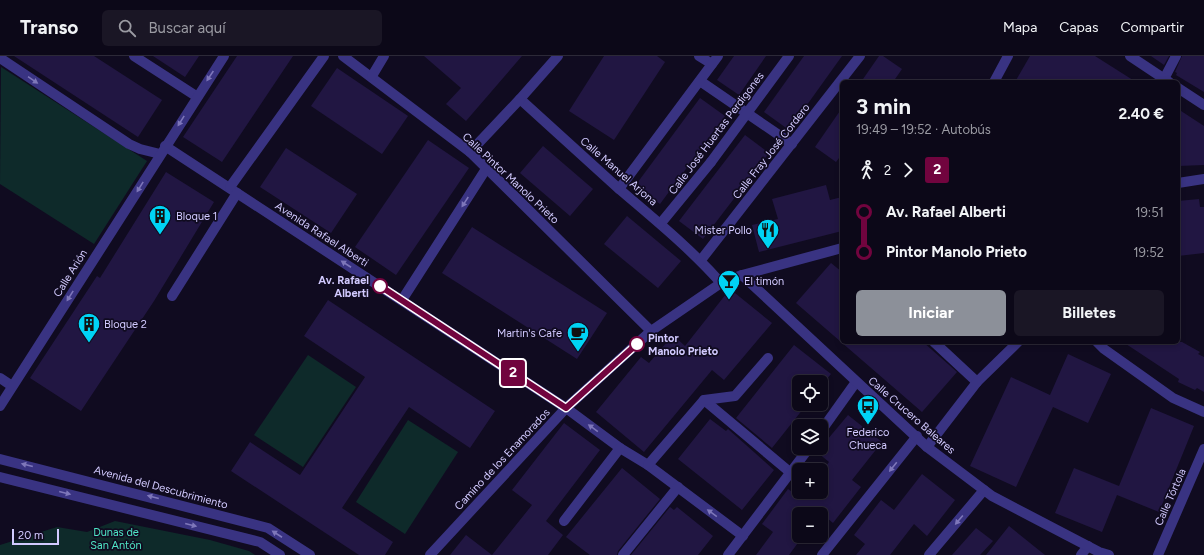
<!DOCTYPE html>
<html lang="es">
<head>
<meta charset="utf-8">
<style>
	body { margin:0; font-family:Figtree,sans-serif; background:#1a1625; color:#f1f3f6; height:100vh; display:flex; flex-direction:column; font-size:15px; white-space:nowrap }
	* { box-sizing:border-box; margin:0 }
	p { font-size:13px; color:#9a9aa2 }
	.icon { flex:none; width:22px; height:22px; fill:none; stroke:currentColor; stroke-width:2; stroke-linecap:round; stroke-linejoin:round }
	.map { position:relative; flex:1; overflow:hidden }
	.drawer { position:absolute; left:840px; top:24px; width:340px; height:264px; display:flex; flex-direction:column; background:#0c0818; border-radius:6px; box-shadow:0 2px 6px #0003,0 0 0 1px #2c2937 }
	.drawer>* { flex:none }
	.badge { padding:0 8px; border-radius:3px; font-size:14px; line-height:26px }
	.controls { position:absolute; left:792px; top:319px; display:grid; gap:8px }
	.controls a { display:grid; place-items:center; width:36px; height:36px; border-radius:6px; background:#0c0818; box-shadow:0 2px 6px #0003,0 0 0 1px #2c2937; font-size:20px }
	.scale { position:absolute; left:12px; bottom:10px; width:47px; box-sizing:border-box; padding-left:4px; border:2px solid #d2caff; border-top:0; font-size:11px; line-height:14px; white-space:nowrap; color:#d2caff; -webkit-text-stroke:3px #100b20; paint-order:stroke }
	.map>.badge { position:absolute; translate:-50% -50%; box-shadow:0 0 0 2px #fff }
	.legs { display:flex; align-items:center; gap:6px; height:44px; padding:0 16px; font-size:13px }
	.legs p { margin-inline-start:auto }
	.overview { display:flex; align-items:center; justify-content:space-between; height:68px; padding:0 16px }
	h1 { font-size:22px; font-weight:700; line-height:30px }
	.cta { display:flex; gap:8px; margin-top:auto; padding:8px 16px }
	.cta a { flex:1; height:46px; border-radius:6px; background:#8c9099; color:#fff; font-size:16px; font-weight:700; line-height:46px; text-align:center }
	.cta a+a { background:#1a1625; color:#f1f3f6 }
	ul { padding:0 16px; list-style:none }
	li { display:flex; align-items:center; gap:14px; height:40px; font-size:15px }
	li i { display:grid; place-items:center; width:6px; height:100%; margin:0 5px; background:currentColor }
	li i::after { content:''; width:10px; height:10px; margin:-5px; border:3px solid; border-radius:50%; background:#0c0818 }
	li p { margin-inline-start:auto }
	li:first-child i { background:linear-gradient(#0000 50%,currentColor 0) }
	li:last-child i { background:linear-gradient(currentColor 50%,#0000 0) }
	header { display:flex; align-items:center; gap:24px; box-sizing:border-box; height:56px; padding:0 20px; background:#0c0818; border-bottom:1px solid #2c2937 }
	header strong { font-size:19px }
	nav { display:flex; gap:22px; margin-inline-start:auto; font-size:14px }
	.search { width:280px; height:36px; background:#1a1625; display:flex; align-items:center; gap:10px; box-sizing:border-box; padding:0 14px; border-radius:6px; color:#9a9aa2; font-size:15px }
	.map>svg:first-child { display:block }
</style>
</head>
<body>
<header>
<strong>Transo</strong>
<div class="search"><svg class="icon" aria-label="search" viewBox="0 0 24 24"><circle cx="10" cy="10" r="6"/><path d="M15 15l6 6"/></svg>Buscar aquí</div>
<nav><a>Mapa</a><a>Capas</a><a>Compartir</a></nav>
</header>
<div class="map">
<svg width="1204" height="499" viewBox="0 0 1204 499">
	<rect width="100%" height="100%" fill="#100b20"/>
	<g fill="#0e2a2a">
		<path d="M1 11 147 105 94 188 0 128Z"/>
		<path d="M308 299 356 331 303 411 254 379Z"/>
		<path d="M408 364 458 396 405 478 356 446Z"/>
		<path d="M115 465 210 484 249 495 255 499H0V489L57 471 87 476Z"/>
	</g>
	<g fill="#211642">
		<path d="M14 0H94L162 44 138 81Z"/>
		<path d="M153 0H199L185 21Z"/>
		<path d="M237 0H293L222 106 183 81Z"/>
		<path d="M424 0H522L466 65 446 48 461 32Z"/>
		<path d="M604 0H657L665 6 614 84 569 55Z"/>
		<path d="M734 0H766L739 39 717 24Z"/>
		<path d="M804 0H842L789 74 764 56Z"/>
		<path d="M879 0H883L902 13 893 26H861Z"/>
		<path d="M1030 0H1095L1136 26H1015Z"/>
		<path d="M1151 0H1169L1164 9Z"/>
		<path d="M1182 0H1204V36L1176 19 1177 17 1175 16Z"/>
		<path d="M337 12 408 60 382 98 311 50Z"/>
		<path d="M700 42 725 60 660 148 635 130Z"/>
		<path d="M842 52V98L836 106 815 91Z"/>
		<path d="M1178 53 1204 70V109L1178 110Z"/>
		<path d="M745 79 769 97 703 183 679 165Z"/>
		<path d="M428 84 469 112 396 219 355 191Z"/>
		<path d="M543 90 593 133 570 160 520 117Z"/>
		<path d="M286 92 357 138 331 177 260 131Z"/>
		<path d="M166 116 214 146 154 245 81 355 30 322 97 220 100 222Z"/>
		<path d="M826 129 830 144 842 141V175L759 196 752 169 778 163 772 143Z"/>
		<path d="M1199 143 1200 151H1204V197L1178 200V145Z"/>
		<path d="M627 160 681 205 658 232 604 188Z"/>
		<path d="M472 171 607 257 577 303 442 217Z"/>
		<path d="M831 207 842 216V286H923L957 316 922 356 796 247Z"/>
		<path d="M730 233 772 267 724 324 712 314 644 396 596 356 641 301 649 307 673 279 685 290Z"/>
		<path d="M328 244 495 355 470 392 409 351 342 452 393 486 385 499H359L231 415 250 386 300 419 365 321 304 280Z"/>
		<path d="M1123 286H1182L1200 296 1198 298 1204 301V336L1197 332 1195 334 1178 326 1179 323Z"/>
		<path d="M794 289 831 318 821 330V326H799V348H807L772 392 736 362Z"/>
		<path d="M1068 298 1111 318 1088 367 1053 351 1016 431 970 410 1011 321 1050 339Z"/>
		<path d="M1151 352 1194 370 1159 456 1117 439 1102 476 1055 457 1074 412 1119 430Z"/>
		<path d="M848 359 882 386 852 424 861 431 833 467 821 457 799 458V480H803L789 499H756L773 476 762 468 788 433 801 442 806 436H821V417L829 406 817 396Z"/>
		<path d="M710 363 726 375 728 373 774 414 742 454 678 403Z"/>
		<path d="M564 367 600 394 546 465 563 479 548 499H492L532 449 512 434Z"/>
		<path d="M622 412 660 443 618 495 617 499H590L566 481Z"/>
		<path d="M922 418 955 444 927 480 914 468 890 499H856L865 488 854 479 881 444 894 454Z"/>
		<path d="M670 451 674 454 677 451 713 480 698 499H631Z"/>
		<path d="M1009 470 1045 499H986Z"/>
		<path d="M976 472 993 485 980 499H952Z"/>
		<path d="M466 479 492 499H450Z"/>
	</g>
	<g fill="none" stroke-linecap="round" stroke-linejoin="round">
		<g stroke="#393382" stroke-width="10">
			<path d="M699 0 712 8"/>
			<path d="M700 25 792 88"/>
			<path d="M994 26 1008 0"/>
			<path d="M711 106 789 0"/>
			<path d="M619 133 718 0"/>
		</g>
		<g stroke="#393382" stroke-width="10">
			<path d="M134 0 196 40"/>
			<path d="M343 0 470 96 651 275"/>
			<path d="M0 2 129 88 140 93 160 98"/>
			<path d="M372 20 384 0"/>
			<path d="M1164 23 1176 0"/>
			<path d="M520 43C553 73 585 102 618 132 654 163 690 192 721 227"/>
			<path d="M165 90 566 352 620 392 648 409 743 480"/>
			<path d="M470 96 520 43 558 0"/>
			<path d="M230 131 324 0"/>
			<path d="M661 167 711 106"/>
			<path d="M701 204 860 0"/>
			<path d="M172 240 237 137"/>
			<path d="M402 244 486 113"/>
			<path d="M934 286 977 326"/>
			<path d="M1097 286 1104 293 1173 342 1204 356"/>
			<path d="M0 322 12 330"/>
			<path d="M704 344 791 417"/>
			<path d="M0 350 224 0"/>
			<path d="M821 375 856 326"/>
			<path d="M927 391 977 326 1018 286"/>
			<path d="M648 409 704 344 735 340 768 302"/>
			<path d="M564 465 620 392"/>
			<path d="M623 499 678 431"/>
			<path d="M728 499 809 392"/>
			<path d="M822 499 917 380"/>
			<path d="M929 499 984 434"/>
			<path d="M1081 499 1088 490"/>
		</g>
		<g stroke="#393382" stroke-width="10">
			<path d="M1130 0 1169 26"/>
			<path d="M1178 32 1204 49"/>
			<path d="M1178 127 1204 123"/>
			<path d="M742 219 927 391 992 440 1099 496 1109 499"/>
			<path d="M0 403 268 472 310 499"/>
			<path d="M0 421 260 486 280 499"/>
			<path d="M430 499 566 352 651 275 721 227 742 219 842 192"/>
			<path d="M1158 499 1204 393"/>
		</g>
	</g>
	<defs><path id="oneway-solid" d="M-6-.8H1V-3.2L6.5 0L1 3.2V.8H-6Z"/></defs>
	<g fill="#7e77ba">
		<use href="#oneway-solid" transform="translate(210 20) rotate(124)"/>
		<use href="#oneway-solid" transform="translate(33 24) rotate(34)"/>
		<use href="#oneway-solid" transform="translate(181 65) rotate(122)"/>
		<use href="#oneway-solid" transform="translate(140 131) rotate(122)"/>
		<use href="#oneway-solid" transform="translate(465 146) rotate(123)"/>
		<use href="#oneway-solid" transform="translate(346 208) rotate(-147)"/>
		<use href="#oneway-solid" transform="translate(70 240) rotate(122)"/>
		<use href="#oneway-solid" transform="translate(593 372) rotate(-144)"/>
		<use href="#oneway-solid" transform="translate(27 409) rotate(-166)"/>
		<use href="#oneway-solid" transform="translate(893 411) rotate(129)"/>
		<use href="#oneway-solid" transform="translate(65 437) rotate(14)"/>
		<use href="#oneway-solid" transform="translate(153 441) rotate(-165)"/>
		<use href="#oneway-solid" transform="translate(712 457) rotate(-144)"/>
		<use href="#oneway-solid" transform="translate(959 464) rotate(130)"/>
		<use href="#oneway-solid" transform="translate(191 469) rotate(14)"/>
		<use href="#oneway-solid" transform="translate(277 478) rotate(-147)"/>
	</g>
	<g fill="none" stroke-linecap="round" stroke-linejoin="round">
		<g stroke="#fff" stroke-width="9">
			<path id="line-1" d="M380 230 566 352 637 288"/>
		</g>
		<use href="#line-1" stroke="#71043e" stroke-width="6"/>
	</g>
	<defs>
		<g id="building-pin" transform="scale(1.15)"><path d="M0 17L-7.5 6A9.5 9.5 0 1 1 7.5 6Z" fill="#00d3f5" stroke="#100b20"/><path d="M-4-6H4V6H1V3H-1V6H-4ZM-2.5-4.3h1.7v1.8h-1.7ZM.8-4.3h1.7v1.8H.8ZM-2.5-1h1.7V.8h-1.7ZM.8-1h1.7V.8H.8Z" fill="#111"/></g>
		<g id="restaurant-pin" transform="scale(1.15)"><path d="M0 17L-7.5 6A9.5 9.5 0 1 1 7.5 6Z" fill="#00d3f5" stroke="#100b20"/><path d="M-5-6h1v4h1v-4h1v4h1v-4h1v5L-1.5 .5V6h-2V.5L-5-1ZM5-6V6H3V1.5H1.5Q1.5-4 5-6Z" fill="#111"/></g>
		<g id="bar-pin" transform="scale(1.15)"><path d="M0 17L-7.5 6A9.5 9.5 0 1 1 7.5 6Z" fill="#00d3f5" stroke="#100b20"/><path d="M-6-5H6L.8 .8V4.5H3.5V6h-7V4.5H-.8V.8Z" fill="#111"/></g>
		<g id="cafe-pin" transform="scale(1.15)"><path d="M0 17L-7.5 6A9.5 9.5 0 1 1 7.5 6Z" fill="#00d3f5" stroke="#100b20"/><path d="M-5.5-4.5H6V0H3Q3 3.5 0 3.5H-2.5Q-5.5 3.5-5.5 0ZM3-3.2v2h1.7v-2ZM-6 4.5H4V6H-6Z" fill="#111"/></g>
		<g id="bus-pin" transform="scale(1.15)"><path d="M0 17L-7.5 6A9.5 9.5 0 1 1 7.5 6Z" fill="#00d3f5" stroke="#100b20"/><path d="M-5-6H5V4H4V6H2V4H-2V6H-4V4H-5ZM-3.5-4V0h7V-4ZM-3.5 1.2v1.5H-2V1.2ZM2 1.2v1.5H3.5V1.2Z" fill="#111"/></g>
	</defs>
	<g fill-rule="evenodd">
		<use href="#building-pin" x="160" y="160"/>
		<use href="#restaurant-pin" x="768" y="174"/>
		<use href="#bar-pin" x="729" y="225"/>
		<use href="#building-pin" x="89" y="268"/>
		<use href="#cafe-pin" x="578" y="277"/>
		<use href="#bus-pin" x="868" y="350"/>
	</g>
	<g fill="#fff" stroke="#71043e" stroke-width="2">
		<circle cx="380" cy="230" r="7"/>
		<circle cx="637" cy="288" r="7"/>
	</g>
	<g text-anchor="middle" stroke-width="3.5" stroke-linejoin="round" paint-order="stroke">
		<g font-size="11" fill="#d2caff" stroke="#100b20">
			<text transform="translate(716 77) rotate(-53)" y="4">Calle José Huertas Perdigones</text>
			<text transform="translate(771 95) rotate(-52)" y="4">Calle Fray José Cordero</text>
			<text transform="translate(619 115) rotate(41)" y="4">Calle Manuel Arjona</text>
			<text transform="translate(511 122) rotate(43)" y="4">Calle Pintor Manolo Prieto</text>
			<text transform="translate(322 178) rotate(33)" y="4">Avenida Rafael Alberti</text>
			<text transform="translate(70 217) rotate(-58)" y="4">Calle Arión</text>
			<text transform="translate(912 359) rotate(41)" y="4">Calle Crucero Baleares</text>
			<text transform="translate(502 403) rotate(-47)" y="4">Camino de los Enamorados</text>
			<text transform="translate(161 431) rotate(15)" y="4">Avenida del Descubrimiento</text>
			<text transform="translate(1170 441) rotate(-66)" y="4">Calle Tórtola</text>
		</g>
		<g font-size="11" fill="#d2caff" stroke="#100b20" text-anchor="start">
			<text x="176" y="164">Bloque 1</text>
			<text x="752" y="178" text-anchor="end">Mister Pollo</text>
			<text x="744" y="229">El timón</text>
			<text x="104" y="272">Bloque 2</text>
			<text x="562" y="281" text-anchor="end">Martin's Cafe</text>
			<text x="868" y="380" text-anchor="middle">Federico<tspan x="868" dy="13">Chueca</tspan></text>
		</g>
		<g font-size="11" font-weight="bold" fill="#d2caff" stroke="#100b20" text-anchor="end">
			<text x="369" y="228">Av. Rafael<tspan x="369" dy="13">Alberti</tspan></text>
			<text x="648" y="286" text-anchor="start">Pintor<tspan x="648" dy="13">Manolo Prieto</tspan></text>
		</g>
		<g font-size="11" fill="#4fe6c6" stroke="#100b20">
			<text x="116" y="480">Dunas de<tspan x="116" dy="13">San Antón</tspan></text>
		</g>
	</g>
</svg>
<div class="controls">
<a><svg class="icon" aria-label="locate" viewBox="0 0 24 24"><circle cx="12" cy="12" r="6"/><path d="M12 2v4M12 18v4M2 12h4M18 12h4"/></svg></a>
<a><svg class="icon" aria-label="layers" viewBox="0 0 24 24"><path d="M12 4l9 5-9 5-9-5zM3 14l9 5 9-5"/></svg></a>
<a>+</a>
<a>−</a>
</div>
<div class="scale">20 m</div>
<b class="badge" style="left:513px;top:317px;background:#71043e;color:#fff">2</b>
<section class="drawer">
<div class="overview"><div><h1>3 min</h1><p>19:49 – 19:52 · Autobús</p></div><b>2.40 €</b></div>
<div class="legs"><svg class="icon" aria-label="walk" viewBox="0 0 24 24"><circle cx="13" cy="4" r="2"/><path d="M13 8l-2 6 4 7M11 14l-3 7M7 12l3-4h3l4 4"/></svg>2<svg class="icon" aria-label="forward" viewBox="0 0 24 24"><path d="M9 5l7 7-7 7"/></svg><b class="badge" style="background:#71043e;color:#fff">2</b></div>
<ul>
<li><i style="color:#71043e"></i><b>Av. Rafael Alberti</b><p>19:51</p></li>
<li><i style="color:#71043e"></i><b>Pintor Manolo Prieto</b><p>19:52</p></li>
</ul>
<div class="cta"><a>Iniciar</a><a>Billetes</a></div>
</section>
</div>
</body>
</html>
